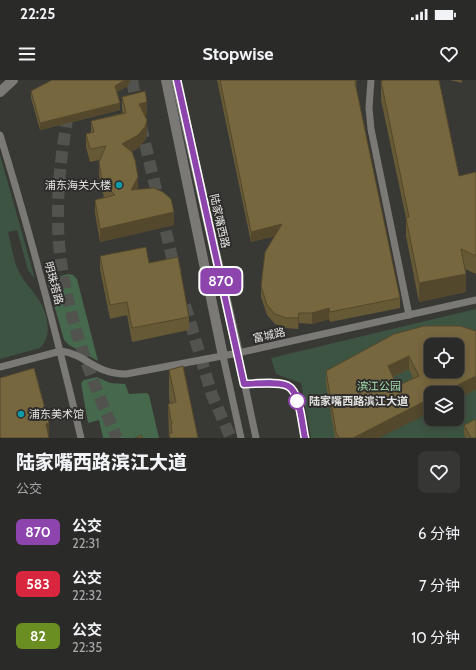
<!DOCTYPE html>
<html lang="zh">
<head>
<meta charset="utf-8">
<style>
	body { margin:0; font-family:Cabin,"Noto Sans SC",sans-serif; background:#363634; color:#f1f3f6; height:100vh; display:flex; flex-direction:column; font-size:15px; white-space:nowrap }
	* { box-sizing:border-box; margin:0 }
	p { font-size:13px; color:#a5a7a8 }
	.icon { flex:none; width:22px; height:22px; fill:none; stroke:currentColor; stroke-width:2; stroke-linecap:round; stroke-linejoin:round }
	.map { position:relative; height:358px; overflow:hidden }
	.drawer { display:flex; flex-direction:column; background:#2a2a28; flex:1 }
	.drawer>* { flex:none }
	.badge { padding:0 8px; border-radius:6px; font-size:14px; line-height:26px }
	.tools { position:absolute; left:424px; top:258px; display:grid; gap:8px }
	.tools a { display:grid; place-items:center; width:40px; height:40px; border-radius:8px; background:#2a2a28; box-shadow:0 2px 10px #0003,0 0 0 1px #464645; font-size:20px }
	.map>.badge { position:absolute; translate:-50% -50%; box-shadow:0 0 0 2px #fff }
	.round { display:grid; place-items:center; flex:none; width:42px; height:42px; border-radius:8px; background:#363634 }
	.summary { display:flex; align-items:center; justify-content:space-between; height:68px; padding:0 16px }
	h1 { font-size:19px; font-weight:800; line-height:30px }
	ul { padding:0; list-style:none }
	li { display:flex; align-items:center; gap:12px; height:52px; padding:0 16px }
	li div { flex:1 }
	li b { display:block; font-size:15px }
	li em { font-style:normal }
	li .badge { min-width:44px; font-weight:700; text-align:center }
	.status { display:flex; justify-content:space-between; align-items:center; height:28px; padding:0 20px; background:#2a2a28; direction:ltr }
	.status svg { height:11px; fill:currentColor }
	header { display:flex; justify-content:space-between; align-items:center; height:52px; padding:0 16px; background:#2a2a28; font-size:18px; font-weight:800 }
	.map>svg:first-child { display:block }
</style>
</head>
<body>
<div class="status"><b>22:25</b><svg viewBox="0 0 49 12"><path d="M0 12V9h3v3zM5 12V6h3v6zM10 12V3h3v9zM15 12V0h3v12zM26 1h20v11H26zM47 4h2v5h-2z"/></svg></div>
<header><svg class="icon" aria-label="menu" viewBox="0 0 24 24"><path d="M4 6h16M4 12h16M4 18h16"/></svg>Stopwise<svg class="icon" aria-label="heart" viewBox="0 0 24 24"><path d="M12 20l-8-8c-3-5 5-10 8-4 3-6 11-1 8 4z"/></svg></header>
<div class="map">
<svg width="476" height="358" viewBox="0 0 476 358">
	<rect width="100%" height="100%" fill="#383835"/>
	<g fill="#3e5442" fill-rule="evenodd">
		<path d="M0 75 35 199 28 190 17 150 8 152C11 164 13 177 17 188 23 202 35 212 42 225 48 238 52 257 40 268L0 279Z"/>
		<path d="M476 229V358H311L301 303 276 294 271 278ZM431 265H457V291H431ZM431 313H457V339H431Z"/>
	</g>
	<g fill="#46684c">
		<path d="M68 194 73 195 77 199 98 281 69 265 64 260 47 200Z"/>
		<path d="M97 297 110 303 125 304 129 314 147 313 149 315 159 358H103L99 340 88 343 81 303 84 300Z"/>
	</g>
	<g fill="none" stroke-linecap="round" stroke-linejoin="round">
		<g stroke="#52524f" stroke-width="12" stroke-dasharray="12 6" stroke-linecap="butt">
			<path d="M74 0C66 44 58 88 58 133 57 212 86 287 117 358"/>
			<path d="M132 0 137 28"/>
			<path d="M141 46 176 194"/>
			<path d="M185 225 212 315 231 358"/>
		</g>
		<g stroke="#7a7976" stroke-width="7">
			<path d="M371 0 369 28 371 49 409 235"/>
			<path d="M0 55C31 155 57 256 81 358"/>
			<path d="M238 273 256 358"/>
			<path d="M223 276 241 358"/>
			<path d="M0 287 61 271C88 275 94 294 126 294L238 273 476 220"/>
		</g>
		<g stroke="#7a7976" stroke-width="10">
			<path d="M166 0 223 276"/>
			<path d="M176 0 238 273"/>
			<path d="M0 12 13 0"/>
		</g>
	</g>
	<g fill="#665936" fill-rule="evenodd">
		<path d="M217 0H357L356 7 400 218V228L330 242 329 239 312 244 299 243 298 249 286 248 275 244 267 235 261 217V206L274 156 251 162Z"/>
		<path d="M450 0H462V3Z"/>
		<path d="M381 1 459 96 476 92V194L465 189 466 212 419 222 406 156V138L381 20Z"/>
		<path d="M128 6 117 12 120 30 40 50 31 18V11Z"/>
		<path d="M122 17 147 35 145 36 147 53 145 60 138 68 131 72 138 109 174 145 100 162 95 133V120L104 117 101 107 99 95V82L100 80 90 82 86 67V54L91 52V41L123 33 122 30Z"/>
		<path d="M100 176 149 183 189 237V250L132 262 127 235 110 239 100 189Z"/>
		<path d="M476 251V309L457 319V313L379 358H335L326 304V291ZM409 289 413 298 397 306 393 297Z"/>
		<path d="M169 290 198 358H169L168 324H170L169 317Z"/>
		<path d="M464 345 476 358H466L464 355Z"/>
	</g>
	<g fill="#53482c">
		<path d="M125 0H131L128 6 115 13V6Z"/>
		<path d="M356 0H357L355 12Z"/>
		<path d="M147 22V35L139 37V24Z"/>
		<path d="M120 23V30L40 50V43Z"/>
		<path d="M147 40V53L145 60 138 68 122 77V64Z"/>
		<path d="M138 97V110H131Z"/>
		<path d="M174 132V145L100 162V149Z"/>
		<path d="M282 144V155L251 162V152Z"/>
		<path d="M466 194V212L419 222V203Z"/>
		<path d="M329 228V239L312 244V233Z"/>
		<path d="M299 233V243L298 249V238Z"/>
		<path d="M409 276V289L388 299V286Z"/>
		<path d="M476 296V309L457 319V313H442Z"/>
		<path d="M431 318V332L379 358H353Z"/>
		<path d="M49 343V357L46 344Z"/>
	</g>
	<g fill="#77673f" stroke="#53482c" fill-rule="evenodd">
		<path d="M52 0H125L115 6 120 23 40 43 31 11Z"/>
		<path d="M220 0H356L355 2 400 218 330 232 329 228 312 233H299L298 238H286L275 234 267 225 261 206 265 172 282 144 251 152Z"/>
		<path d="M384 0H439L459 96 476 92V176L461 169 466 194 419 203 406 138 409 137 381 1Z"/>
		<path d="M145 11 147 22 139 24 147 40 145 47 138 55 122 64 132 72 135 80 138 97 131 110 154 108 163 112 171 119 174 132 100 149 95 120 115 115 104 104 101 94 99 82 106 66 90 69 86 54 94 52 91 41 126 33 122 17Z"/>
		<path d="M146 167 149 183 178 177 189 237 132 248 127 222 110 225 100 176Z"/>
		<path d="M424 246H460L476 251V296L442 313H431V318L353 358H339L336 352 326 291 394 254ZM431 265H457V291H431ZM409 276 419 296 397 306 388 286Z"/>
		<path d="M183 286 198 358H170L169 354 172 353 171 344H172L168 324 176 322 169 290Z"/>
		<path d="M34 288 49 343 46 344 49 358H0V298Z"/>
		<path d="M476 339V358H471L464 345Z"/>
		<path d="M141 355 142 358H135Z"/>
	</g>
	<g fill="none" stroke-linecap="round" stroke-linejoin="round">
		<g stroke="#fff" stroke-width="9">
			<path id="line" d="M177 0 244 304C255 304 279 301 288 306 300 312 302 345 305 358"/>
		</g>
		<use href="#line" stroke="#8e44ad" stroke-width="6"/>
	</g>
	<g fill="#0f9aa8" stroke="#2e2d2b" stroke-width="1.5">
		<circle cx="119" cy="105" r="4"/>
		<circle cx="21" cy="334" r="4"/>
	</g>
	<circle fill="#fff" stroke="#8e44ad" stroke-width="2" cx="297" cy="321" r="8"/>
	<g text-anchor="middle" stroke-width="4" stroke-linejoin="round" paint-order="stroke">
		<g font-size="11" fill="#e2e2e0" stroke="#2e2d2b" text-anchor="end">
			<text x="111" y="109">浦东海关大楼</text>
			<text x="29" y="338" text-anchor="start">浦东美术馆</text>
		</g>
		<g font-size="11" fill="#e2e2e0" stroke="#2e2d2b">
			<text transform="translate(220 141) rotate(77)" y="4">陆家嘴西路</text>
			<text transform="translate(54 203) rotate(75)" y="4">明珠塔路</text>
			<text transform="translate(269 255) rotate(-13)" y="4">富城路</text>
		</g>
		<g font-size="11" fill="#a4dfae" stroke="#2e2d2b">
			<text x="379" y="310">滨江公园</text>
		</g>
		<g font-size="11" font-weight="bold" fill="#e2e2e0" stroke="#2e2d2b" text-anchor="start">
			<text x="309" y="325">陆家嘴西路滨江大道</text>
		</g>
	</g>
</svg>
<div class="tools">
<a><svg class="icon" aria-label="locate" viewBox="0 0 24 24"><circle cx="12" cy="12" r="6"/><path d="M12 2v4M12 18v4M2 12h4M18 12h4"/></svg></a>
<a><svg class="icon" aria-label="layers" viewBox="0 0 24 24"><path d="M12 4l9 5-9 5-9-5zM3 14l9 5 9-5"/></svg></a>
</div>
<b class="badge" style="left:221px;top:201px;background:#8e44ad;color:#fff">870</b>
</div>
<section class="drawer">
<div class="summary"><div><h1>陆家嘴西路滨江大道</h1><p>公交</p></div><a class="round"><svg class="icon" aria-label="heart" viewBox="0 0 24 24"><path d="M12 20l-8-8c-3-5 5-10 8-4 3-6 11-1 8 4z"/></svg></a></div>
<ul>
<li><span class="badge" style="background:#8e44ad;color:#fff">870</span><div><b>公交</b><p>22:31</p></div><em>6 分钟</em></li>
<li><span class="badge" style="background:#d7263d;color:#fff">583</span><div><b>公交</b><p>22:32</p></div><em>7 分钟</em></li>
<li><span class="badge" style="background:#6b8e23;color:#fff">82</span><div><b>公交</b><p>22:35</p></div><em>10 分钟</em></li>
</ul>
</section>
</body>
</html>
